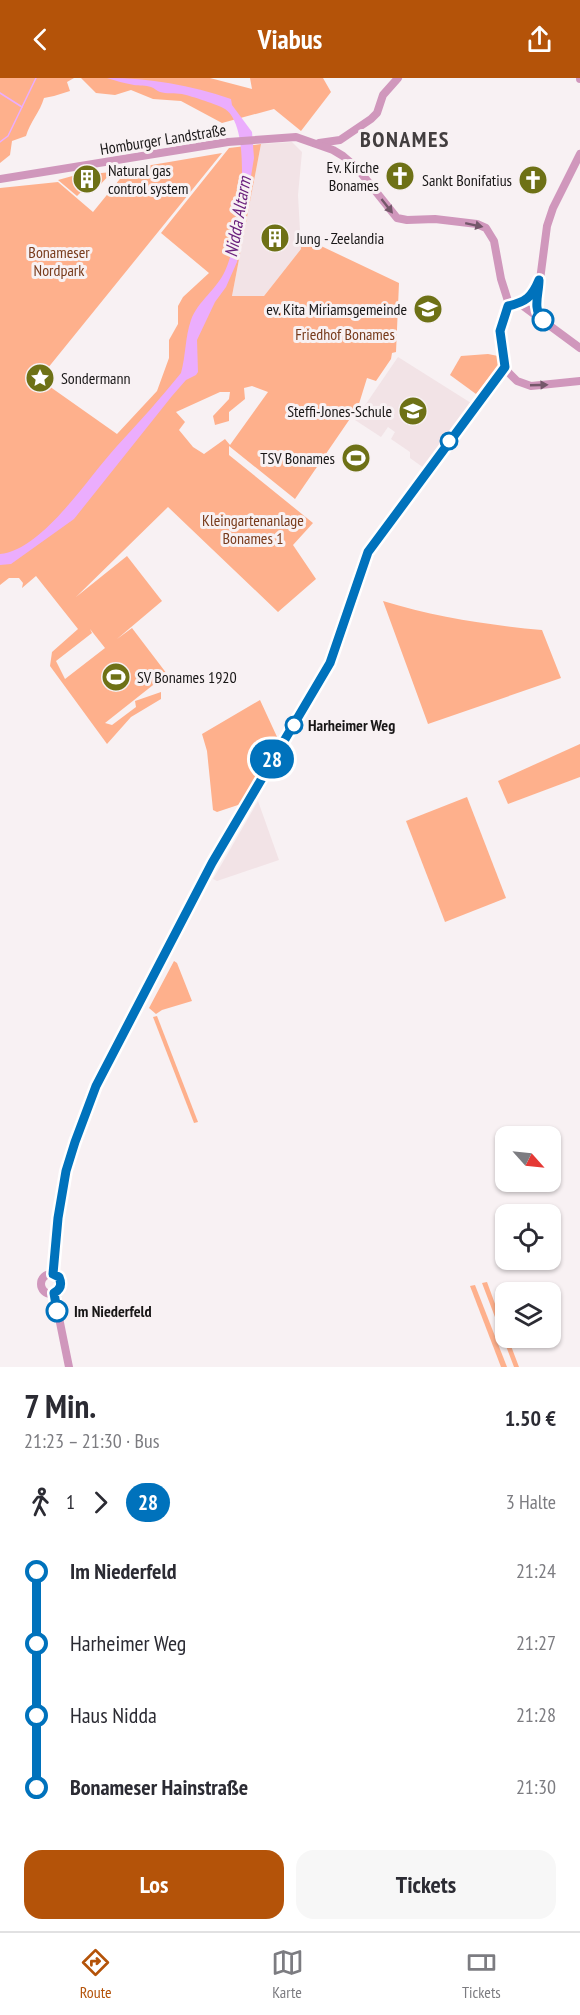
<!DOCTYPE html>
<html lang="de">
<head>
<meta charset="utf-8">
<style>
	body { margin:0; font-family:"PT Sans Narrow",sans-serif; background:#f7f7f7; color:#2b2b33; height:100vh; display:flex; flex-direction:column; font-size:22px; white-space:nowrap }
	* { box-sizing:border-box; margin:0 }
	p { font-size:20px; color:#7c7c81 }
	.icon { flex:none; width:33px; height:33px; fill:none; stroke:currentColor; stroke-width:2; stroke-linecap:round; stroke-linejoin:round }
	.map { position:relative; height:1289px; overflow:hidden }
	.details { display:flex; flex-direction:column; background:#fff; flex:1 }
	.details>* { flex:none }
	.badge { padding:0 12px; border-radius:20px; font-size:21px; line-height:39px }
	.needle { width:39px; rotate:117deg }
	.buttons { position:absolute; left:495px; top:1048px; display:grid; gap:12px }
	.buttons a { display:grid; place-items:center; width:66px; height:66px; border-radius:12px; background:#fff; box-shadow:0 2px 4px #0004; font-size:30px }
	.map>.badge { position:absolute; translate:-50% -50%; box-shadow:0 0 0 3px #fff }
	.legs { display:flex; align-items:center; gap:9px; height:66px; padding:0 24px; font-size:20px }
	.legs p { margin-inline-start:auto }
	.overview { display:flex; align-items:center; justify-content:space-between; height:102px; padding:0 24px }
	h1 { font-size:33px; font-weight:600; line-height:45px }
	.primary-button { display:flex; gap:12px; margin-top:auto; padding:12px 24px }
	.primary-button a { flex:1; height:69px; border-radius:18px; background:#b45309; color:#fff; font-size:24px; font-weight:600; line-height:69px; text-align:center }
	.primary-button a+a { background:#f7f7f7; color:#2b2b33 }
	ul { padding:0 24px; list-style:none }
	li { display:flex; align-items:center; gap:21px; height:72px; font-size:22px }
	li i { display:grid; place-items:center; width:9px; height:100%; margin:0 8px; background:currentColor }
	li i::after { content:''; width:15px; height:15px; margin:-8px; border:4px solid; border-radius:50%; background:#fff }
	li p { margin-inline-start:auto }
	li:first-child i { background:linear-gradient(#0000 50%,currentColor 0) }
	li:last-child i { background:linear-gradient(currentColor 50%,#0000 0) }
	header { display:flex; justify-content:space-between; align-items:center; height:78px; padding:0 24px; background:#b45309; color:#fff; font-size:27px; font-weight:600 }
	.dock { display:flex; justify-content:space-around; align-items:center; height:84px; border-top:2px solid #e1e1e2; background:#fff; font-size:16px; color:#7c7c81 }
	.dock a { display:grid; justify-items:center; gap:3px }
	.dock .selected { color:#b45309 }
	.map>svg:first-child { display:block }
</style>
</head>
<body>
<header><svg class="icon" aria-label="back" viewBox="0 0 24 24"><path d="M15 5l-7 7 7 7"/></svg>Viabus<svg class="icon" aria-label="share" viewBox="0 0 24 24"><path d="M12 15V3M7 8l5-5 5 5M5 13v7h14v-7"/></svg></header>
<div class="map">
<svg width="580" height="1289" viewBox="0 0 580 1289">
	<rect width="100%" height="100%" fill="#f8f1f3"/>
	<g fill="#f2e3e6">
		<path d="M292 64 302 74 298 117 301 171 264 218H232L261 66Z"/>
		<path d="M398 279 471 325 424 390 410 380V374L391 361 395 354 388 349 381 359 355 342Z"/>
		<path d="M258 723 279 782 217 803 213 801Z"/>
	</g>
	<g fill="#feb08c" fill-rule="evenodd">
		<path d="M0 0H74L67 4 70 13 54 18 44 20C40 34 30 44 26 58L12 63 10 77 0 85Z"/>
		<path d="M81 0H210L252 11 250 0H323L331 14 301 53 274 31 222 45 181 23 153 21 131 12 115 17 96 15Z"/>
		<path d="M261 66 232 218H264L301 171 300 158 399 205 396 274 392 275 391 281 376 303 367 300 358 329 295 421 229 368V377L313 445 293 467 316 501 278 534 168 429 76 519 127 478 162 523 117 561 132 550 167 596 105 645 112 647 136 629 135 623 161 614V621L131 639 107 666 50 588 52 574 78 551 36 498 22 510 23 505 19 500H9L0 507V110L58 104 93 134 128 91 222 75 39 301 117 356 157 313 169 280V262L178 246V228L183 219 209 195 161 155 229 70ZM252 308 268 314 230 367 225 361 204 376 193 369 179 352 185 344 176 334 220 314H230L229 321 213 338 215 347 229 343V334L245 321 244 310ZM90 551 105 570 65 601 56 583 92 555Z"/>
		<path d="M112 94 98 109 83 112 77 118 58 102 76 97 83 99 84 104 91 102V96Z"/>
		<path d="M488 276 498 278V288L476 316 450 297 461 278Z"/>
		<path d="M383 523C435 539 488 547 542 552L561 600 428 646Z"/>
		<path d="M260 622 278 661 250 714 241 726 217 734 213 732 207 673 202 656Z"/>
		<path d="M580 666V699L508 726 498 703Z"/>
		<path d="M467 719 506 820 445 844 406 743Z"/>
		<path d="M174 883 177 885 192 923 162 932 156 936 149 930Z"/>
		<path d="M157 938 198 1044 194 1045 153 939Z"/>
		<path d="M487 1204 505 1253 506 1260H508L519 1289H514L482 1205Z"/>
		<path d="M475 1207 507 1289H501L470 1208Z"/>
	</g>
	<path fill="#ebadfd" d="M107 0C150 0 190 7 231 21L232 27 252 54 254 80 237 184 226 209 215 224 197 262 198 294 196 297 186 302 172 318 74 441 11 486 0 487V476C43 472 89 398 117 368 139 344 161 320 181 295 186 277 185 259 191 242 198 223 217 211 225 193 239 164 255 51 225 31 219 27 191 18 182 16 175 15 166 16 160 14 157 13 154 10 151 9 146 7 139 8 134 7 124 5 116 3 107 0Z"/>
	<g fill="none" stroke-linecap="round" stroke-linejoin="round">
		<g stroke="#ebadfd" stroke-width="1.5">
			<path d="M0 15 22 29"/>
			<path d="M0 64 8 58 36 0"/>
		</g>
		<g stroke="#d097bc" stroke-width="8">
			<path d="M580 0V1"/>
			<path d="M319 65 340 62 371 41 377 35 383 17 398 0"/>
			<path d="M0 101 228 64 296 59 333 72 343 78 357 90 397 140 407 142 435 141 477 146 486 150 494 163 501 201 508 223 500 253 505 289 508 294 517 303 531 308 580 303"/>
			<path d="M519 225 580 270"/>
			<path d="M517 226 530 220 538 206"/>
			<path d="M540 239 537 225 547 148 553 130 580 76"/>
			<path d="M53 1196 58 1140 66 1093 75 1064 96 1008 212 785 330 585 368 475 505 289"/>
			<circle cx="51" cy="1206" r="10"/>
			<path d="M54 1215 69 1289"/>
		</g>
	</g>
	<defs><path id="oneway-solid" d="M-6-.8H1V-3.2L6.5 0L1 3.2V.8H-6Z" transform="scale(1.5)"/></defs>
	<g fill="#74576a">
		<use href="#oneway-solid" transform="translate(387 128) rotate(52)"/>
		<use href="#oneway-solid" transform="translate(474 147) rotate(12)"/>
		<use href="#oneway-solid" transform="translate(539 307) rotate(-2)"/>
	</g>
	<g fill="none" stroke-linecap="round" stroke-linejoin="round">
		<g stroke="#fff" stroke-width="14">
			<path id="line-1" d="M57 1233 54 1215C61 1211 62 1206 59 1199L53 1196 58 1140 66 1093 75 1064 96 1008 212 785 330 585 368 474 505 289 500 253 508 228C526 224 532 219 539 202 539 216 532 231 543 242"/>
		</g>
		<use href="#line-1" stroke="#0072bc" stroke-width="9"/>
	</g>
	<defs>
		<g id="church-disc" transform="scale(1.5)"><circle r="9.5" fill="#6e7116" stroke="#f8f1f3"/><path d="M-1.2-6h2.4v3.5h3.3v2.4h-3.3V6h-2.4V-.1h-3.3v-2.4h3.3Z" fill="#fff"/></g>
		<g id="building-disc" transform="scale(1.5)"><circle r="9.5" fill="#6e7116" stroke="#f8f1f3"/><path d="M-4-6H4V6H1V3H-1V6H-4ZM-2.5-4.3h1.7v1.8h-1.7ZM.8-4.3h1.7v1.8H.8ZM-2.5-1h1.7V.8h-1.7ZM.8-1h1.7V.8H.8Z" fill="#fff"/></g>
		<g id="school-disc" transform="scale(1.5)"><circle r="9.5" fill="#6e7116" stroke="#f8f1f3"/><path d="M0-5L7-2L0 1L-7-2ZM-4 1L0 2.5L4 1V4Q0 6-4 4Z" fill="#fff"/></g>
		<g id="sight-disc" transform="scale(1.5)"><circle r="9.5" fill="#6e7116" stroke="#f8f1f3"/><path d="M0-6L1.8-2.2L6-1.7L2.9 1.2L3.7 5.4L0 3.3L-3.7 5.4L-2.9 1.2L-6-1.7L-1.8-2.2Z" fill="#fff"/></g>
		<g id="stadium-disc" transform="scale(1.5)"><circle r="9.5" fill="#6e7116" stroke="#f8f1f3"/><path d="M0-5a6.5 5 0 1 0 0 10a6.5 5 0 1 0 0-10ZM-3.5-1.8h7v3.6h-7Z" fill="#fff"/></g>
	</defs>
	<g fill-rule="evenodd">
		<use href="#church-disc" x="400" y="98"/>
		<use href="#building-disc" x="87" y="101"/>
		<use href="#church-disc" x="533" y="102"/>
		<use href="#building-disc" x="275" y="160"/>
		<use href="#school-disc" x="428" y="231"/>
		<use href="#sight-disc" x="40" y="300"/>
		<use href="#school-disc" x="413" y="333"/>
		<use href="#stadium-disc" x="356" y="380"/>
		<use href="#stadium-disc" x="116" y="599"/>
	</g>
	<g fill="#fff" stroke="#0072bc" stroke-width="3">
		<circle cx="543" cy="242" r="10"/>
		<circle cx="449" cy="363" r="8"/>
		<circle cx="294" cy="647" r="8"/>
		<circle cx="57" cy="1233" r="10"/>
	</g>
	<g text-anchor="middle" stroke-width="6" stroke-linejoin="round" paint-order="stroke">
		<g font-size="16" fill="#191717" stroke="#f8f1f3">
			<text transform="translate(163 61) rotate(-9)" y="6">Homburger Landstraße</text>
		</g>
		<g font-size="16" fill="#191717" stroke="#f8f1f3" text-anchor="end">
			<text x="379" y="95">Ev. Kirche<tspan x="379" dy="18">Bonames</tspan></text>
			<text x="108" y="98" text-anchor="start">Natural gas<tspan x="108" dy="18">control system</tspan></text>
			<text x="512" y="108">Sankt Bonifatius</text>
			<text x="296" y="166" text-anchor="start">Jung - Zeelandia</text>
			<text x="407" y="237">ev. Kita Miriamsgemeinde</text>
			<text x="61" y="306" text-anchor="start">Sondermann</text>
			<text x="392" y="339">Steffi-Jones-Schule</text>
			<text x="335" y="386">TSV Bonames</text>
			<text x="137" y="605" text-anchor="start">SV Bonames 1920</text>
		</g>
		<g font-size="16" fill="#783b1c" stroke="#f8f1f3">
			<text x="59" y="180">Bonameser<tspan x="59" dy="18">Nordpark</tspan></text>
			<text x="345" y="262">Friedhof Bonames</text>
			<text x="253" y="448">Kleingartenanlage<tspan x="253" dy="18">Bonames 1</tspan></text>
		</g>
		<g font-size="16" font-weight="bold" fill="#191717" stroke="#f8f1f3" text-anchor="start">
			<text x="308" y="653">Harheimer Weg</text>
			<text x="74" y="1239">Im Niederfeld</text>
		</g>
		<g font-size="18" font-style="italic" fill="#691f7c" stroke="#f8f1f3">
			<text transform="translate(238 139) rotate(-80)" y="6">Nidda Altarm</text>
		</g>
		<g font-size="22" font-weight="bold" letter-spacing="1.5" fill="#433e3f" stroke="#f8f1f3">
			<text x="405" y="69">BONAMES</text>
		</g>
	</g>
</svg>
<div class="buttons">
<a><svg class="needle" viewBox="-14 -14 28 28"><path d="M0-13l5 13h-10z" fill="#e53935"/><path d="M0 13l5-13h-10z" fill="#7c7c81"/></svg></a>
<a><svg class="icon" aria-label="locate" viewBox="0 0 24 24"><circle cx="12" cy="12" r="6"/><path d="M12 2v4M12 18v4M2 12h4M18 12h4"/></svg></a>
<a><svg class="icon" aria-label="layers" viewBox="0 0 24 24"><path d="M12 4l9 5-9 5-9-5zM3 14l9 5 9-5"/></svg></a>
</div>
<b class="badge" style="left:272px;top:681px;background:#0072bc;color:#fff">28</b>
</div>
<section class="details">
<div class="overview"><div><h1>7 Min.</h1><p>21:23 – 21:30 · Bus</p></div><b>1.50 €</b></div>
<div class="legs"><svg class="icon" aria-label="walk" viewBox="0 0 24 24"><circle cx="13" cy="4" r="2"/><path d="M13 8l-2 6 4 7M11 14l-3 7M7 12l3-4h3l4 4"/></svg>1<svg class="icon" aria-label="forward" viewBox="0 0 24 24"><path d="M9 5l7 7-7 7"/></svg><b class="badge" style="background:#0072bc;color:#fff">28</b><p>3 Halte</p></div>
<ul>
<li><i style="color:#0072bc"></i><b>Im Niederfeld</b><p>21:24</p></li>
<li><i style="color:#0072bc"></i><span>Harheimer Weg</span><p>21:27</p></li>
<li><i style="color:#0072bc"></i><span>Haus Nidda</span><p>21:28</p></li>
<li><i style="color:#0072bc"></i><b>Bonameser Hainstraße</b><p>21:30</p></li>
</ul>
<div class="primary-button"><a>Los</a><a>Tickets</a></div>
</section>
<nav class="dock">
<a class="selected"><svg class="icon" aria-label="directions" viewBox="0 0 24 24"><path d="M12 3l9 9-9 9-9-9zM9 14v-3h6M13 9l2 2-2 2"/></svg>Route</a>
<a><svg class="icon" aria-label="map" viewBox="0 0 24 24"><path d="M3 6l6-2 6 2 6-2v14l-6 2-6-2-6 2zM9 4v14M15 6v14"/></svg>Karte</a>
<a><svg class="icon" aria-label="tickets" viewBox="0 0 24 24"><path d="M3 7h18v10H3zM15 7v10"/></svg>Tickets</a>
</nav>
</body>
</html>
